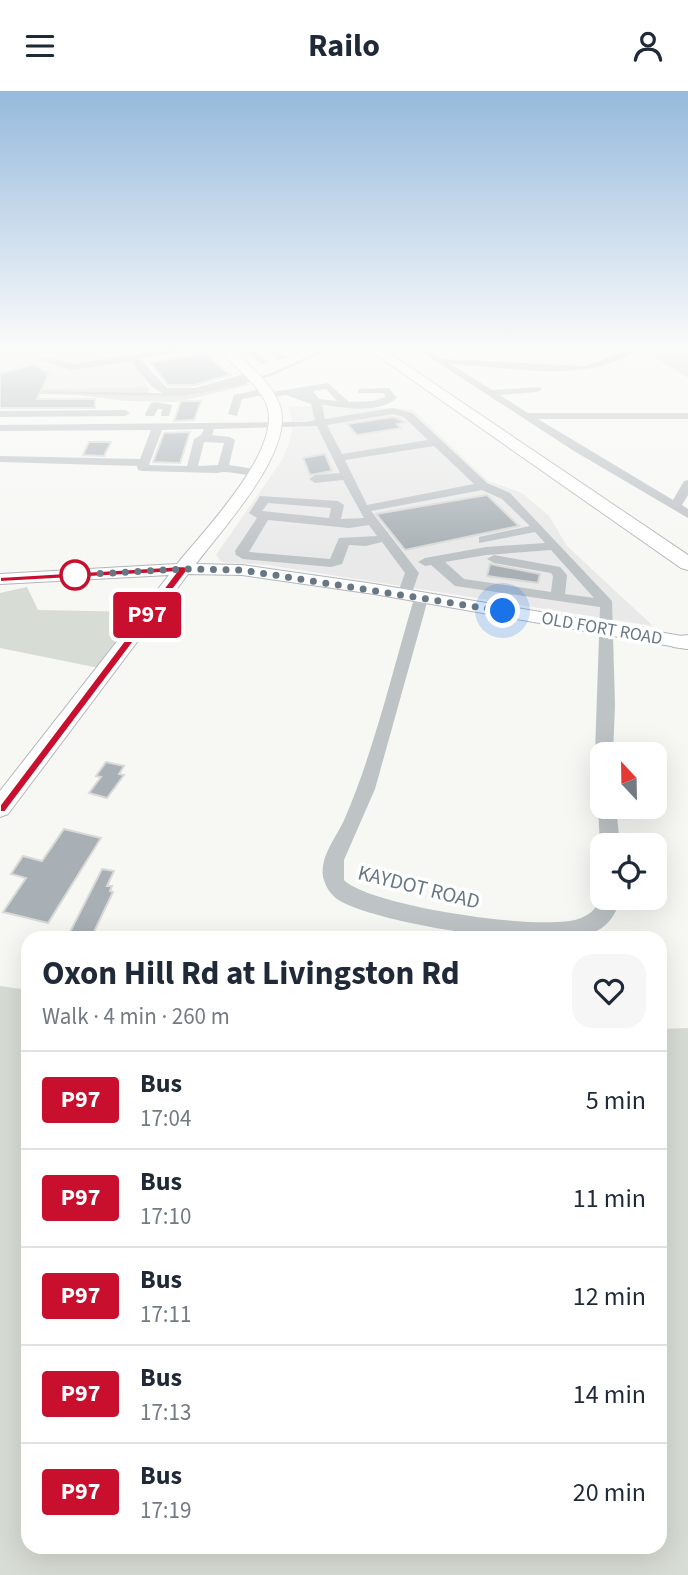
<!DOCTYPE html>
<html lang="en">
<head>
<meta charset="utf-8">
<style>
	body { margin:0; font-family:"Source Sans 3",sans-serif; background:#f6f6f7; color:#1f2937; height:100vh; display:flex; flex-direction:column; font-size:26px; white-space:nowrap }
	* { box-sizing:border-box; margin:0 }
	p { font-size:23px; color:#747a83 }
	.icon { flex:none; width:38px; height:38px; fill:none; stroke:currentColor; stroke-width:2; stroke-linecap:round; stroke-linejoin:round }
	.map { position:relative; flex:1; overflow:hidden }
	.details { position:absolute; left:21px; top:840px; width:646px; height:623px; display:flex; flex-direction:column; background:#fff; border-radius:21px; box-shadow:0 7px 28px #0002 }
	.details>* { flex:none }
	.badge { padding:0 14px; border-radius:5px; font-size:24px; line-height:46px }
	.needle { width:46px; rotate:338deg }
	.fabs { position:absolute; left:590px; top:651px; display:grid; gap:14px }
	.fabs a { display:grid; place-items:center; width:77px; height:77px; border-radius:14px; background:#fff; box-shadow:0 7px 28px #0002; font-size:35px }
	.you { position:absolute; width:35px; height:35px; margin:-18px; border:5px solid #fff; border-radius:50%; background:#1a73e8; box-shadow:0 0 0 10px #1a73e833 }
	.map>.badge { position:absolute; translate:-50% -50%; box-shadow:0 0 0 4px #fff }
	.round { display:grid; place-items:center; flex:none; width:74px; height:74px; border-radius:21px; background:#f6f6f7 }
	.head { display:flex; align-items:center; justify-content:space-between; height:119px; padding:0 21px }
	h1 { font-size:33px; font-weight:700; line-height:52px }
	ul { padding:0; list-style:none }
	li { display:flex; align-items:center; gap:21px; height:98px; padding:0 21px; border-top:2px solid #e0e1e3 }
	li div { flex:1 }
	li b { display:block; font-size:26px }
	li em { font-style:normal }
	li .badge { min-width:77px; font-weight:700; text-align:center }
	header { display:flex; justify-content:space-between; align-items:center; height:91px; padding:0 21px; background:#fff; font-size:32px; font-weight:700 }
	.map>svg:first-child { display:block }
</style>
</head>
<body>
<header><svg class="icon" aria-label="menu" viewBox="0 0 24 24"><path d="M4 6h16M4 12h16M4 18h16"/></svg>Railo<svg class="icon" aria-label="person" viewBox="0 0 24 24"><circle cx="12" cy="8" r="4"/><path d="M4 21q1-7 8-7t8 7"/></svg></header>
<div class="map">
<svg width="688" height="1484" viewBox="0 0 688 1484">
	<rect width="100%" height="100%" fill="#f7f7f4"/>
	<g fill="#e8e9e8">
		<path d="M0 258H118L141 283 148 296 0 298Z"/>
		<path d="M289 315 412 318 488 390 522 402 549 425 567 455 653 535 268 474 222 471 216 464 282 369 289 352 293 336Z"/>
	</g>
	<g fill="#d7dcd4">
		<path d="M667 258H688V287L653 265Z"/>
		<path d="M244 289 249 294 176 311 126 310 77 304 0 302 35 298 148 296 149 303C182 305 213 297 244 289Z"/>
		<path d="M27 496 38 519 143 521 99 577 0 557V502Z"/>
		<path d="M0 895 28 899V1456H660V938L688 937V1484H0Z"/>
	</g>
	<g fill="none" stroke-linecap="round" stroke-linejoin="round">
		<g stroke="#bac4c9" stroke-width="2.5">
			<path d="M228 296 270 284 328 258"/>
			<path d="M36 301 185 304"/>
		</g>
	</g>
	<g fill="#a8b0b5" stroke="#d9d9d7" stroke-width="2">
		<path d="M205 262 230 284 195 294H168L151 272Z"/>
		<path d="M34 274 49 282 37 308H95V317H0V282Z"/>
		<path d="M181 310H201L194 329 174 330Z"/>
		<path d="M393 326 406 331 397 333 401 337 357 344 347 333Z"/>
		<path d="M190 341 180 372 153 371 164 342Z"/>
		<path d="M89 351H111L104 365 83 364Z"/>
		<path d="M325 363 332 380 310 384 303 367Z"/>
		<path d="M487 404 519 435 405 459 376 423Z"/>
		<path d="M490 473 540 483 538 492 487 485Z"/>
		<path d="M106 671 124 675 119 683 124 684 107 707 89 702 101 686 96 685Z"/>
		<path d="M64 738 101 747 48 832 3 821 26 787 11 783 23 765 42 770Z"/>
		<path d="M102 778 114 780 107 795H112L110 800 113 801 91 847H67Z"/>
	</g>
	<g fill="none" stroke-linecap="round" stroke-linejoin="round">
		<g stroke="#b2b7bb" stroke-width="2">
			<path id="major" d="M218 258H231C249 274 272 292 280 315 295 360 222 438 196 473L242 474 374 493 688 546V558L374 503 242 484 188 483 8 723 0 726V700L169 484 0 493V483L177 473C204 439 288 354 265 310 254 289 234 276 218 258Z"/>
		</g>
		<g stroke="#b2b6b9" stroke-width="2">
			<g id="highway">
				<path d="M368 258H383L688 464V479L681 477Z"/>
				<path d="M688 544V558L673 556 670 551 673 546Z"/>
			</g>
		</g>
		<g fill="#bec3c6" fill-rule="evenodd">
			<path d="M170 258H193L140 268 167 297H195L255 280 260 283C242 295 183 310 162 302 149 296 140 281 131 270L72 279 41 269 46 266 72 273Z"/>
			<path d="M243 258H253L269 271 261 273Z"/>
			<path d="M266 258H276L287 267 279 269Z"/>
			<path d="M291 258H301L303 260 298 263Z"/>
			<path d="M417 258H428L442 268 585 275C603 271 620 258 638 258 593 294 507 276 451 273L492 299 540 296 542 298 537 301 500 304 528 322H688V328H538L673 409 684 390 688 389V404L682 414 688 418V427L574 360Z"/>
			<path d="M328 292 349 311 373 310 386 306 383 302H358V298L389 297 397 307C378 323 345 317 322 314L325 328 393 317 412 322 487 392 510 402 612 510 615 614 613 663H602V669L595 663 600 516 455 495 431 474 425 475 418 471 425 467 486 456 545 452 535 441 479 452V446L530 435 502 408 482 399 371 420 419 482 411 504 404 508 397 504 405 482 382 451 366 455 349 454 342 473 331 476 243 468 236 464 235 460 257 427 249 422 260 405 338 410 344 414 341 428 364 427 343 389 315 392 309 388 315 384 340 382 317 335 214 338 212 344 230 346 235 349 229 374 260 379 262 381C249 389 232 378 217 382L142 380 138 379 137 375 0 371V365L140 368 151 339 0 340V334L306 331 315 329 311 313 286 304 269 307 264 304 242 308 237 325 228 323 234 304 267 297 272 301ZM326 298 337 310 319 308 313 300ZM393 323 404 326 428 349 342 363 327 334ZM204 338 201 344 194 348 187 375 149 374 162 339ZM204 351 224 352 218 374 198 375ZM434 355 474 393 367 414 345 369ZM268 412 331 417 329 427 262 420ZM268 429 349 437 369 434 377 445 339 447 330 468 249 461ZM551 459 594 507 565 503 567 484 560 476 494 464 487 468 494 472 551 482 553 485 551 501 464 488 445 471 486 464Z"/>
			<path d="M155 311 172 314 169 325H161L162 318H158L154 325H146L145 323 151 312Z"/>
			<path d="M0 320 125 319 130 322 125 325 0 326Z"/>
			<path d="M421 504 428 508 375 698 344 769V789C369 815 547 842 581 827 593 822 597 816 602 804V807H621C615 826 607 837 588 844 548 860 372 832 337 808 330 803 325 794 323 786 320 764 337 746 345 727 375 657 392 581 414 508Z"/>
			<path d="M600 711 602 716H616L620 754H602V757L600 754 598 716Z"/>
		</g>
		<use href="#major" fill="#fff" fill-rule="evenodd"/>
		<use href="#highway" fill="#fff" fill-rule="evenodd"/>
	</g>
	<linearGradient id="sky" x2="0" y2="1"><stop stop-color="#95badc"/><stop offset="0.55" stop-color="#fbfbfa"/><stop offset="1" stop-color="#fbfbfa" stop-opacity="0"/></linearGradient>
	<rect width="688" height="466" fill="url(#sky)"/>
	<path fill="#c8102e" stroke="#fff" stroke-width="2" d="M183 475 187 476V480L5 721H0V714L176 481 0 491V486Z"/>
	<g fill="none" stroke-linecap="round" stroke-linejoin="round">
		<path stroke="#687784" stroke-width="7" stroke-dasharray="0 12.6" d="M75 484 183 478 242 479 503 520"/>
	</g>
	<circle fill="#fff" stroke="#c8102e" stroke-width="3.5" cx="75" cy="484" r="14"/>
	<g text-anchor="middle" stroke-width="7" stroke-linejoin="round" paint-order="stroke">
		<g font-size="18" fill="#687784" stroke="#fff">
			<text transform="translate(602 537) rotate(10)" y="6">OLD FORT ROAD</text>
		</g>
		<g font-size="21" fill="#687784" stroke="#fff">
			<text transform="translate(419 796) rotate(14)" y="7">KAYDOT ROAD</text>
		</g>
	</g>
</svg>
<div class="fabs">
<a><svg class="needle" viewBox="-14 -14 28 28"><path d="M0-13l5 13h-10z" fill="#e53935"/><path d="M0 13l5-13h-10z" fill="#747a83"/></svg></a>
<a><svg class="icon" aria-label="locate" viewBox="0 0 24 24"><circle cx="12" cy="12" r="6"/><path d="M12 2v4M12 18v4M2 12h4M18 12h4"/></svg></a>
</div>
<div class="you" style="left:503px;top:520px"></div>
<b class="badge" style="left:147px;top:524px;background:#c8102e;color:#fff">P97</b>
<section class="details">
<div class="head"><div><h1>Oxon Hill Rd at Livingston Rd</h1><p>Walk · 4 min · 260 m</p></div><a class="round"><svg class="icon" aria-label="heart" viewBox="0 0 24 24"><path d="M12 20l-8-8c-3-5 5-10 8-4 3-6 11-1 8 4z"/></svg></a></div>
<ul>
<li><span class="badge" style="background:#c8102e;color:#fff">P97</span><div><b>Bus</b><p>17:04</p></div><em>5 min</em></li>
<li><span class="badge" style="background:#c8102e;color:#fff">P97</span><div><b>Bus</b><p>17:10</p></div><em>11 min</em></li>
<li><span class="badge" style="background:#c8102e;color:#fff">P97</span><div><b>Bus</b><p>17:11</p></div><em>12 min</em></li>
<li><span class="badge" style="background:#c8102e;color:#fff">P97</span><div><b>Bus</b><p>17:13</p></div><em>14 min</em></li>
<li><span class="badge" style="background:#c8102e;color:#fff">P97</span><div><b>Bus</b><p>17:19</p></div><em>20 min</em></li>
</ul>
</section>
</div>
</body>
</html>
